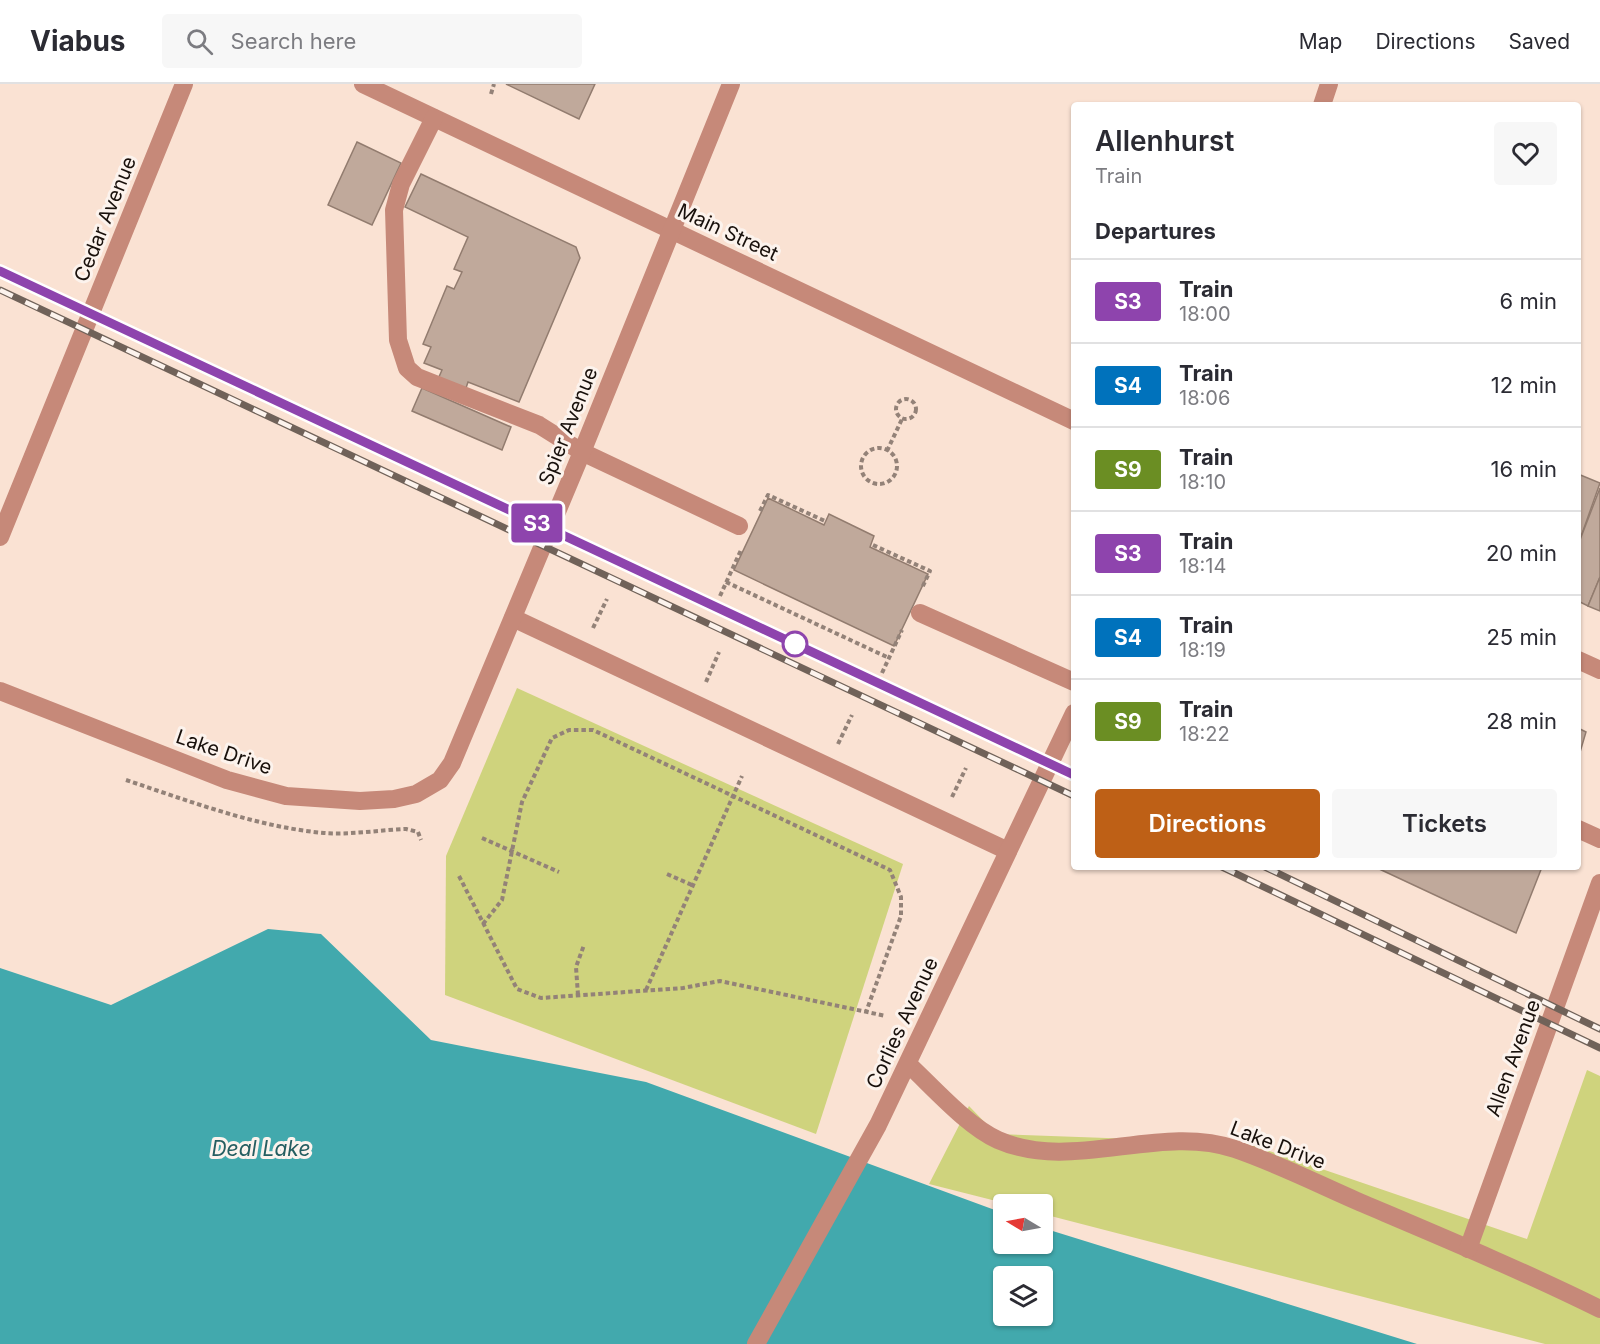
<!DOCTYPE html>
<html lang="en">
<head>
<meta charset="utf-8">
<style>
	body { margin:0; font-family:Inter,sans-serif; background:#f7f7f7; color:#2b2b33; height:100vh; display:flex; flex-direction:column; font-size:22px; white-space:nowrap }
	* { box-sizing:border-box; margin:0 }
	p { font-size:20px; color:#7c7c81 }
	.icon { flex:none; width:33px; height:33px; fill:none; stroke:currentColor; stroke-width:2; stroke-linecap:round; stroke-linejoin:round }
	.map { position:relative; flex:1; overflow:hidden }
	.sheet { position:absolute; left:1071px; top:18px; width:510px; height:768px; display:flex; flex-direction:column; background:#fff; border-radius:6px; box-shadow:0 2px 4px #0004 }
	.sheet>* { flex:none }
	.badge { padding:0 12px; border-radius:4px; font-size:21px; line-height:39px }
	.needle { width:39px; rotate:280deg }
	.fabs { position:absolute; left:993px; top:1110px; display:grid; gap:12px }
	.fabs a { display:grid; place-items:center; width:60px; height:60px; border-radius:6px; background:#fff; box-shadow:0 2px 4px #0004; font-size:30px }
	.map>.badge { position:absolute; translate:-50% -50%; box-shadow:0 0 0 3px #fff }
	h2 { padding:0 24px; font-size:22px; line-height:54px }
	.round { display:grid; place-items:center; flex:none; width:63px; height:63px; border-radius:6px; background:#f7f7f7 }
	.head { display:flex; align-items:center; justify-content:space-between; height:102px; padding:0 24px }
	h1 { font-size:28px; font-weight:600; line-height:45px }
	.cta { display:flex; gap:12px; margin-top:auto; padding:12px 24px }
	.cta a { flex:1; height:69px; border-radius:6px; background:#be6016; color:#fff; font-size:24px; font-weight:600; line-height:69px; text-align:center }
	.cta a+a { background:#f7f7f7; color:#2b2b33 }
	ul { padding:0; list-style:none }
	li { display:flex; align-items:center; gap:18px; height:84px; padding:0 24px; border-top:2px solid #e1e1e2 }
	li div { flex:1 }
	li b { display:block; font-size:22px }
	li em { font-style:normal }
	li .badge { min-width:66px; font-weight:700; text-align:center }
	header { display:flex; align-items:center; gap:36px; box-sizing:border-box; height:84px; padding:0 30px; background:#fff; border-bottom:2px solid #e1e1e2 }
	header strong { font-size:28px }
	nav { display:flex; gap:33px; margin-inline-start:auto; font-size:21px }
	.search { width:420px; height:54px; background:#f7f7f7; display:flex; align-items:center; gap:15px; box-sizing:border-box; padding:0 21px; border-radius:6px; color:#7c7c81; font-size:22px }
	.map>svg:first-child { display:block }
</style>
</head>
<body>
<header>
<strong>Viabus</strong>
<div class="search"><svg class="icon" aria-label="search" viewBox="0 0 24 24"><circle cx="10" cy="10" r="6"/><path d="M15 15l6 6"/></svg>Search here</div>
<nav><a>Map</a><a>Directions</a><a>Saved</a></nav>
</header>
<div class="map">
<svg width="1600" height="1260" viewBox="0 0 1600 1260">
	<rect width="100%" height="100%" fill="#fae2d3"/>
	<g fill="#cfd37d">
		<path d="M517 604 903 780 816 1050 445 911 446 772Z"/>
		<path d="M1587 986 1600 992V1260H1545L1043 1130 1042 1120H1008L929 1100 969 1022 996 1050 1246 1059 1527 1155Z"/>
	</g>
	<path fill="#42a9ad" fill-rule="evenodd" d="M268 845 321 850 431 956 646 998 1003 1129 1004 1160H1042L1043 1144 1417 1260H0V884L111 921ZM1004 1192H1042V1232H1004Z"/>
	<g fill="#c0a99b" stroke="#927c6f" stroke-width="1.5">
		<path d="M506 0H595L579 35Z"/>
		<path d="M357 58 401 79 372 141 328 121Z"/>
		<path d="M421 90 576 163 580 174 519 318 468 298 465 307 438 295 442 286 424 279 431 263 423 260 447 202 454 205 462 188 454 185 468 153 405 123Z"/>
		<path d="M422 304 511 343 502 366 412 327Z"/>
		<path d="M1578 390 1600 399 1578 461Z"/>
		<path d="M1600 404V493L1588 522 1578 517V461Z"/>
		<path d="M768 414 824 441 829 430 874 452 870 463 928 490 894 562 734 486Z"/>
		<path d="M1600 493V527L1588 522Z"/>
		<path d="M1578 644 1586 648 1578 675Z"/>
		<path d="M1375 783H1542L1516 849Z"/>
	</g>
	<g fill="none" stroke-linecap="round" stroke-linejoin="round">
		<g stroke="#938278" stroke-width="4" stroke-dasharray="4.5 3" stroke-linecap="butt">
			<path d="M491 10 494 0"/>
			<circle cx="906" cy="325" r="10"/>
			<circle cx="879" cy="382" r="18"/>
			<path d="M887 367 902 335"/>
			<path d="M760 427 768 411 825 437"/>
			<path d="M873 461 930 487 922 504"/>
			<path d="M726 498 889 574"/>
			<path d="M720 512 741 466"/>
			<path d="M593 544 607 515"/>
			<path d="M882 589 902 546"/>
			<path d="M706 598 719 568"/>
			<path d="M838 660 852 631"/>
			<path d="M126 696C189 717 257 743 324 749 350 751 380 746 406 745L418 748 421 756"/>
			<path d="M952 713 966 684"/>
			<path d="M482 754 559 788"/>
			<path d="M667 790 692 801"/>
			<path d="M459 792 517 905 541 914 683 904 720 897 886 932"/>
			<path d="M483 840 502 816 522 718 552 654 569 646H593L890 786 901 813V832L866 928"/>
			<path d="M646 906 742 692"/>
			<path d="M578 911 576 883 584 861"/>
		</g>
		<g stroke="#c68979" stroke-width="18">
			<path d="M363 0 1074 337"/>
			<path d="M1322 21 1329 0"/>
			<path d="M434 34 401 100 394 126 398 256 407 284 417 293 539 341 582 368 739 442"/>
			<path d="M0 453 184 0"/>
			<path d="M920 529 1074 598"/>
			<path d="M513 534 1008 767"/>
			<path d="M1578 576 1600 586"/>
			<path d="M0 607 227 696 286 712 360 717 394 715 416 710 440 696 452 679 582 368 731 0"/>
			<path d="M1578 745 1600 755"/>
			<path d="M908 980C933 1003 967 1042 998 1056 1073 1089 1159 1039 1235 1065 1279 1080 1322 1102 1364 1120 1444 1154 1523 1187 1600 1225"/>
			<path d="M1468 1165 1600 799"/>
			<path d="M756 1260 878 1041 1074 629"/>
		</g>
		<g stroke="#706259" stroke-width="7">
			<g id="rail">
				<path d="M0 187 1074 691"/>
				<path d="M0 206 1074 712"/>
				<path d="M1222 783 1600 964"/>
				<path d="M1265 783 1600 945"/>
			</g>
		</g>
		<use href="#rail" stroke="#fcf3ed" stroke-width="4.5" stroke-dasharray="14" stroke-linecap="butt"/>
	</g>
	<g fill="none" stroke-linecap="round" stroke-linejoin="round">
		<g stroke="#fff" stroke-width="14">
			<path id="line" d="M0 187 1074 691"/>
		</g>
		<use href="#line" stroke="#8e44ad" stroke-width="9"/>
	</g>
	<circle fill="#fff" stroke="#8e44ad" stroke-width="3" cx="795" cy="560" r="12"/>
	<g text-anchor="middle" stroke-width="6" stroke-linejoin="round" paint-order="stroke">
		<g font-size="20" fill="#18100b" stroke="#fcf3ed">
			<text transform="translate(105 135) rotate(-68)" y="7">Cedar Avenue</text>
			<text transform="translate(728 148) rotate(25)" y="7">Main Street</text>
			<text transform="translate(568 342) rotate(-68)" y="7">Spier Avenue</text>
			<text transform="translate(224 668) rotate(19)" y="7">Lake Drive</text>
			<text transform="translate(902 939) rotate(-65)" y="7">Corlies Avenue</text>
			<text transform="translate(1513 974) rotate(-70)" y="7">Allen Avenue</text>
			<text transform="translate(1278 1061) rotate(21)" y="7">Lake Drive</text>
		</g>
		<g font-size="21" font-style="italic" fill="#255e61" stroke="#fcf3ed">
			<text x="261" y="1072">Deal Lake</text>
		</g>
	</g>
</svg>
<div class="fabs">
<a><svg class="needle" viewBox="-14 -14 28 28"><path d="M0-13l5 13h-10z" fill="#e53935"/><path d="M0 13l5-13h-10z" fill="#7c7c81"/></svg></a>
<a><svg class="icon" aria-label="layers" viewBox="0 0 24 24"><path d="M12 4l9 5-9 5-9-5zM3 14l9 5 9-5"/></svg></a>
</div>
<b class="badge" style="left:537px;top:439px;background:#8e44ad;color:#fff">S3</b>
<section class="sheet">
<div class="head"><div><h1>Allenhurst</h1><p>Train</p></div><a class="round"><svg class="icon" aria-label="heart" viewBox="0 0 24 24"><path d="M12 20l-8-8c-3-5 5-10 8-4 3-6 11-1 8 4z"/></svg></a></div>
<h2>Departures</h2>
<ul>
<li><span class="badge" style="background:#8e44ad;color:#fff">S3</span><div><b>Train</b><p>18:00</p></div><em>6 min</em></li>
<li><span class="badge" style="background:#0072bc;color:#fff">S4</span><div><b>Train</b><p>18:06</p></div><em>12 min</em></li>
<li><span class="badge" style="background:#6b8e23;color:#fff">S9</span><div><b>Train</b><p>18:10</p></div><em>16 min</em></li>
<li><span class="badge" style="background:#8e44ad;color:#fff">S3</span><div><b>Train</b><p>18:14</p></div><em>20 min</em></li>
<li><span class="badge" style="background:#0072bc;color:#fff">S4</span><div><b>Train</b><p>18:19</p></div><em>25 min</em></li>
<li><span class="badge" style="background:#6b8e23;color:#fff">S9</span><div><b>Train</b><p>18:22</p></div><em>28 min</em></li>
</ul>
<div class="cta"><a>Directions</a><a>Tickets</a></div>
</section>
</div>
</body>
</html>
